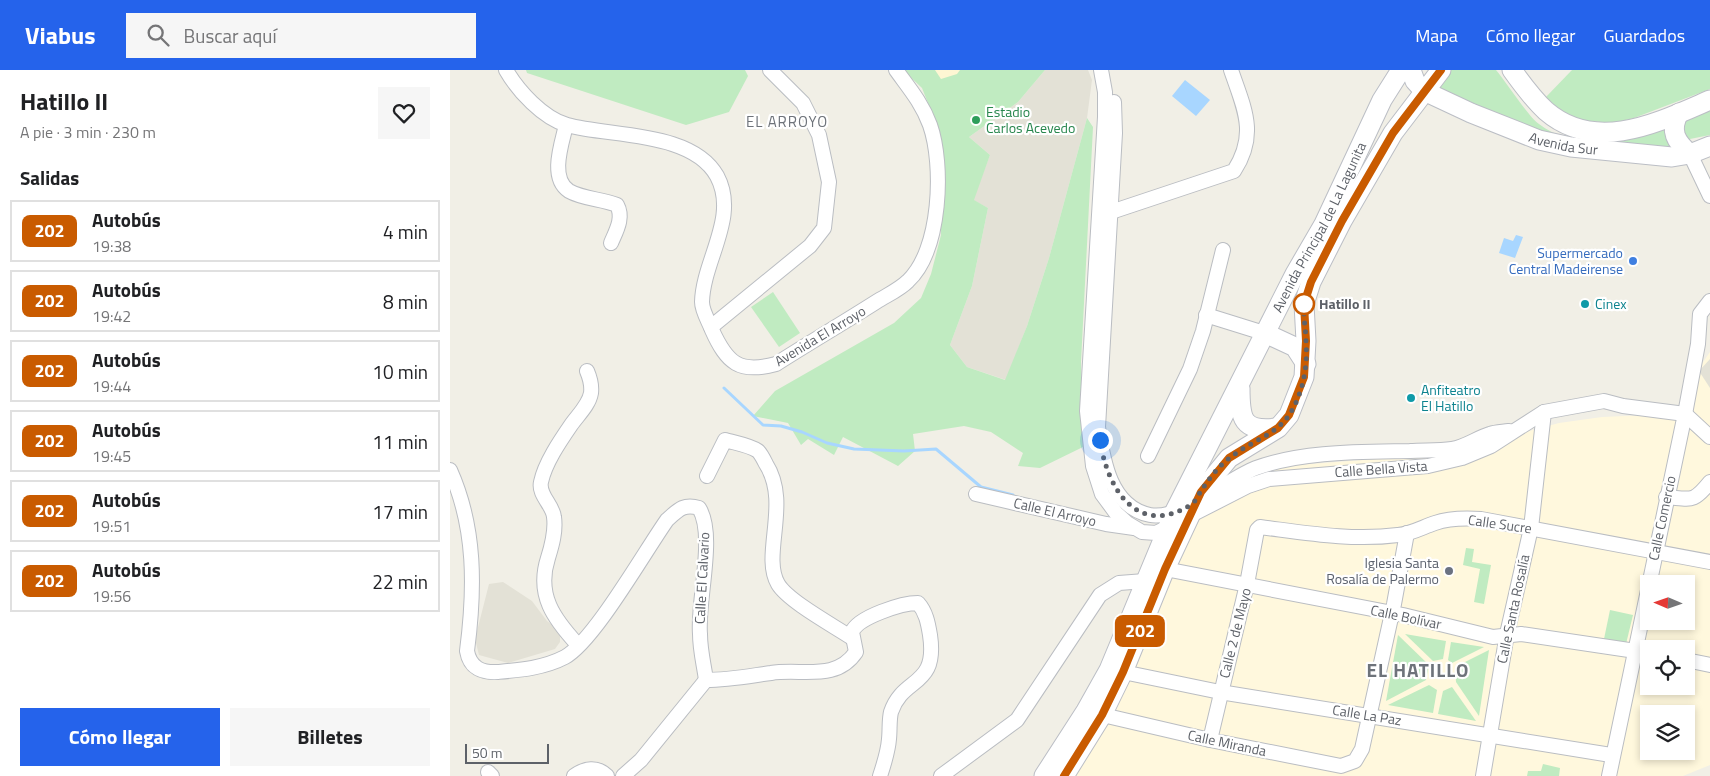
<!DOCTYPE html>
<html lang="es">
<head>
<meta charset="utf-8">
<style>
	body { margin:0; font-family:"Titillium Web",sans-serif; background:#f6f6f6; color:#202124; height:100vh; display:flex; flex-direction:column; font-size:19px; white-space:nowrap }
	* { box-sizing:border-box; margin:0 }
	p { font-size:16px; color:#757577 }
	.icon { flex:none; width:28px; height:28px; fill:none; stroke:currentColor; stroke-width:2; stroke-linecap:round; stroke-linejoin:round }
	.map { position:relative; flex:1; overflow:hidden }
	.drawer { display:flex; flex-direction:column; background:#fff; width:450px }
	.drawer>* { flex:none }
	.badge { padding:0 10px; border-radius:8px; font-size:18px; line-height:32px }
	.needle { width:32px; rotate:272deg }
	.controls { position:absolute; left:1190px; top:505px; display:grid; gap:10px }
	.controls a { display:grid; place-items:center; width:55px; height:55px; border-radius:0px; background:#fff; box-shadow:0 2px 8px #0003; font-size:25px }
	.scale { position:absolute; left:15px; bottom:12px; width:84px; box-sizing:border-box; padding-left:5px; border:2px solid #5d6168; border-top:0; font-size:14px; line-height:18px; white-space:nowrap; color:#5d6168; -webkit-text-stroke:4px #fff; paint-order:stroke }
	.you { position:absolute; width:25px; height:25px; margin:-12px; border:4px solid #fff; border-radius:50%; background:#1a73e8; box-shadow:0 0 0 8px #1a73e833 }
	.map>.badge { position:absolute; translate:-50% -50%; box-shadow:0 0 0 2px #fff }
	h2 { padding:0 20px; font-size:19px; line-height:45px }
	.round { display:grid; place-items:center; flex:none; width:52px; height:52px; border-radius:0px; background:#f6f6f6 }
	.head { display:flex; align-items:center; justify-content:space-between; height:85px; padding:0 20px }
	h1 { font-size:24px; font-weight:700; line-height:38px }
	.action { display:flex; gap:10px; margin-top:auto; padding:10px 20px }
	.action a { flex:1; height:58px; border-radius:0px; background:#2563eb; color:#fff; font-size:20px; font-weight:700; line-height:58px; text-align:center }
	.action a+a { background:#f6f6f6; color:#202124 }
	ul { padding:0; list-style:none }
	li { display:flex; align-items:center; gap:15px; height:62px; margin:0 10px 8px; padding:0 10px; border:2px solid #e0e0e0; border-radius:0px }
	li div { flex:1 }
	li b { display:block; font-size:19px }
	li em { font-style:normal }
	li .badge { min-width:55px; font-weight:700; text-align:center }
	header { display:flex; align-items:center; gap:30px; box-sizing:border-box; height:70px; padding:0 25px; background:#2563eb; color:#fff }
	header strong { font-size:24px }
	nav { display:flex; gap:28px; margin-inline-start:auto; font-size:18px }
	.search { width:350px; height:45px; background:#f6f6f6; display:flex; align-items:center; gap:12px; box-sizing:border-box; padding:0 18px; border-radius:0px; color:#757577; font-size:19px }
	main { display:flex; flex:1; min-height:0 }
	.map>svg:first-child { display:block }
</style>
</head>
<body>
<header>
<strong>Viabus</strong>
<div class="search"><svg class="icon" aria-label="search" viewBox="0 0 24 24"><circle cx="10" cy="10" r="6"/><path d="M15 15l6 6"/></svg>Buscar aquí</div>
<nav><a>Mapa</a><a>Cómo llegar</a><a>Guardados</a></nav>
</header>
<main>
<section class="drawer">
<div class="head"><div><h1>Hatillo II</h1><p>A pie · 3 min · 230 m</p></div><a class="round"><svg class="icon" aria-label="heart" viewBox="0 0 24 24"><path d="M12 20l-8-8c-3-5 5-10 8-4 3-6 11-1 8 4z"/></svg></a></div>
<h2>Salidas</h2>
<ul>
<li><span class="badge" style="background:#c95b00;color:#fff">202</span><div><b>Autobús</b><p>19:38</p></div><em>4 min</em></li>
<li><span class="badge" style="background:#c95b00;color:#fff">202</span><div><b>Autobús</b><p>19:42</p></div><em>8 min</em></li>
<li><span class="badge" style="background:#c95b00;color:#fff">202</span><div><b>Autobús</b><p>19:44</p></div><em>10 min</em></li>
<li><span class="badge" style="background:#c95b00;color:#fff">202</span><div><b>Autobús</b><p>19:45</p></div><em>11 min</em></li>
<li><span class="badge" style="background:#c95b00;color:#fff">202</span><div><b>Autobús</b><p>19:51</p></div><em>17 min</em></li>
<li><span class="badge" style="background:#c95b00;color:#fff">202</span><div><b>Autobús</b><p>19:56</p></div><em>22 min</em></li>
</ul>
<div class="action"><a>Cómo llegar</a><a>Billetes</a></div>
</section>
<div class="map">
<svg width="1260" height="706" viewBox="0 0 1260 706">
	<rect width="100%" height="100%" fill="#f1efe6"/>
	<path fill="#fff8dd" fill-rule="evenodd" d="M1260 282V695L1233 706H611L732 460 794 407 833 396 954 387 1024 376 1109 353 1152 347 1199 345 1223 349 1241 340 1249 298ZM1199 514H1236V551H1199ZM1199 579H1236V616H1199ZM1199 644H1236V681H1199Z"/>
	<g fill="#e3e1d6">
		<path d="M595 0H638L642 10 637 48 599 188 577 256 556 310 517 297 500 275 522 216 538 138 523 130 540 85 519 67 568 32Z"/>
		<path d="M1260 289V318L1249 301Z"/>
		<path d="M53 512 82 531 97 551 110 561V572L105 579 58 593 29 585 25 569 39 514Z"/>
	</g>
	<g fill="#c0ebc1">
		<path d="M76 0H295L298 6 279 42 236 55 77 3Z"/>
		<path d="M453 0H595L568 32 519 67 540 85 524 130 538 138 522 216 500 275 517 297 555 310 577 256 599 188 637 48 643 57 631 292 633 377 590 398 568 396 573 383 541 362 514 356 463 364 465 381 448 396 393 367 384 385 358 369 351 375 338 353 303 346 325 321 444 253 471 228 481 204 491 165V66L472 18Z"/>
		<path d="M994 0H1046C1057 13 1077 45 1089 54 1127 83 1173 66 1215 58L1216 69 1221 77 1113 71 984 23Z"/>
		<path d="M1122 0H1260V19L1184 48 1163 53 1124 50 1095 28Z"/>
		<path d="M1260 39V65L1235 70 1231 51Z"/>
		<path d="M323 222 350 263 329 277 301 237Z"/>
		<path d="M1016 478 1024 479 1022 492 1041 495 1034 534 1024 532 1030 499 1013 495Z"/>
		<path d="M1160 540 1183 545 1176 574 1154 569Z"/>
		<path d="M955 564 996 571 993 589 983 591Z"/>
		<path d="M948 565 979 595 976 610 936 631Z"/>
		<path d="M1001 572 1034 577 1002 593 998 590Z"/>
		<path d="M1039 580 1029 646 1006 612 1005 597Z"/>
		<path d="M979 615 987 620 983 643 938 635Z"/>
		<path d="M1002 617 1026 651 988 644 993 621Z"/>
		<path d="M1093 694 1110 698 1109 706H1077L1078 701H1091Z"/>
	</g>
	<path fill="#fef6d3" d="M485 0H510L507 4 491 9Z"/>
	<g fill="#a8d6ff">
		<path d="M735 10 760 30 746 46 722 26Z"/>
		<path d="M1066 165 1073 167 1065 188 1049 183 1054 168 1063 171Z"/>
	</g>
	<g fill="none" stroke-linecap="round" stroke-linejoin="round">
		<path stroke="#a8d6ff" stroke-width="3" d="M274 318 313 355 331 356 352 362 377 373 404 379 454 381 486 379 531 417 563 425"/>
		<g stroke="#babdc2" stroke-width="16">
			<g id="street">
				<path d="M56 0C68 21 93 48 117 55 161 67 242 61 267 106 289 147 253 190 252 232 252 241 259 252 262 260 277 293 289 304 326 294 359 273 393 253 426 232 437 225 449 220 458 211 491 180 494 95 480 55 472 33 459 18 446 0"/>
				<path d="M651 0 655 22V47L637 341 643 396 652 424 666 443 677 453 692 462 706 463 798 416 819 409 978 396 1012 388 1041 376 1094 342 1154 331 1173 336 1235 344 1260 367"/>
				<path d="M664 32 665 63 648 357C653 390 660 437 700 445 730 451 777 409 806 398 852 381 911 382 960 381 973 380 988 381 1002 379 1015 377 1027 368 1040 364 1046 362 1053 362 1059 361"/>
				<path d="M116 55C112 73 99 108 119 121 133 129 152 129 167 135 174 148 166 161 161 173"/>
				<path d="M1240 84 1260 126"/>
				<path d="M652 145 784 101C808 64 794 38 781 0"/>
				<path d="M756 245 817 264"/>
				<path d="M261 257 360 176 374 158 379 112 369 65 353 33 320 0"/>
				<path d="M698 386 740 299 753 261 773 180"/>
				<path d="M0 400C26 458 25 519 17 581 20 598 32 603 48 602 70 600 94 598 115 587 144 571 195 481 217 450 228 440 234 433 249 438 266 465 247 531 250 564 250 580 254 595 256 610"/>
				<path d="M257 406 275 370C285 373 299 375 308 381 311 384 314 390 316 394 341 433 311 485 328 514 338 531 384 556 402 568"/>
				<path d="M526 424 656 454 684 458"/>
				<path d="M1216 427C1242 429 1243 433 1260 412"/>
				<path d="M715 499 953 545 1043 567 1071 564 1199 583"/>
				<path d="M128 575C104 549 86 525 98 488 102 475 106 461 104 447 103 435 88 425 91 412 95 393 110 371 121 355 128 345 139 335 141 323 142 315 140 308 137 301"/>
				<path d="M1236 590 1260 595"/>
				<path d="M673 602 770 622 1161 685"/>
				<path d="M256 610C278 610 299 606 321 603 351 598 386 612 406 582L402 562C408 547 452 533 468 533 476 542 478 553 480 565 488 618 453 606 441 642 439 650 440 660 439 669 438 682 434 694 430 706"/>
				<path d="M644 643 760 670 891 696 905 691 912 679 944 534 957 463"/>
				<path d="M760 670 797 514 807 460 810 457C857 463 902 471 948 465 961 464 973 457 985 453 999 448 1016 448 1031 449L1260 492"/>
				<path d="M38 702 42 706"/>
				<path d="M124 706C135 698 147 696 157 706"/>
				<path d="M173 706 191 690 256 610"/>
				<path d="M491 706 567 650 650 525 669 513 695 511"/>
				<path d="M1033 706 1057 564 1081 458 1094 342"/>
				<path d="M1159 706 1235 344 1248 274 1250 244 1260 231"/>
			</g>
		</g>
		<g stroke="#bbbec5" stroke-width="21">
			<g id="secondary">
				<path id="s1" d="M961 0 965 11 974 21 1021 43 1089 70 1121 77 1222 87 1240 84 1260 76"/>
				<path d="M1062 0C1072 14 1083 29 1096 41 1146 84 1209 52 1260 30"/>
				<path d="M1229 43C1219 61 1226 72 1240 84"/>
				<path d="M817 264 845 277 856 294"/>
				<path d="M790 318C790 349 792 362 827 358"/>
				<path id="s2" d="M594 706 636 641 659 600 725 441 845 204 874 154 932 30 951 0"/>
				<path d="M614 706 652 645 673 602 715 499 751 422 779 388 828 358 839 345 854 307 856 271 854 234 861 212 892 151 943 63 991 0"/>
			</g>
		</g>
		<use href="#street" stroke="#fff" stroke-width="14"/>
		<use href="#secondary" stroke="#fff" stroke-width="19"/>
	</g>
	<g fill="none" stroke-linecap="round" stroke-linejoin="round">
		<g stroke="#fff" stroke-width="11">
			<path id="line" d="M614 706 652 645 673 602 715 499 751 422 779 388 828 358 839 345 854 307 856 271 854 234 861 212 892 151 943 63 991 0"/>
		</g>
		<use href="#line" stroke="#c95b00" stroke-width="8"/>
		<path stroke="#5d6168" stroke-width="5" stroke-dasharray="0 9" d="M650 370C657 419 688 469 742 434 746 431 748 425 751 421 759 409 769 395 781 387 799 372 826 365 839 345 853 324 858 296 856 272 856 259 853 247 854 234"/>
	</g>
	<circle fill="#2e9e5b" stroke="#fff" stroke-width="2" cx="526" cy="50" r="5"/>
	<circle fill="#3f7fe0" stroke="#fff" stroke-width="2" cx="1183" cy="191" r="5"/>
	<circle fill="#fff" stroke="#c95b00" stroke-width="2.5" cx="854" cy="234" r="10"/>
	<g fill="#0f9aa8" stroke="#fff" stroke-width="2">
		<circle cx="1135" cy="234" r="5"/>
		<circle cx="961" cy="328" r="5"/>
	</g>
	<circle fill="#6b7280" stroke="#fff" stroke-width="2" cx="999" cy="501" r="5"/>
	<g text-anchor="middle" stroke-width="4.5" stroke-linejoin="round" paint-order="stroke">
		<g font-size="14" fill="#27864d" stroke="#fff" text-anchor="start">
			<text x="536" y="47">Estadio<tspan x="536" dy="16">Carlos Acevedo</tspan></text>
		</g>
		<g font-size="14" fill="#5d6168" stroke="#fff">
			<text dy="5" stroke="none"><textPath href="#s1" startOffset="175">Avenida Sur</textPath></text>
			<text dy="5" stroke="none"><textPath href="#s2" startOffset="615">Avenida Principal de La Lagunita</textPath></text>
			<text transform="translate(370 266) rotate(-31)" y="5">Avenida El Arroyo</text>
			<text transform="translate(931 399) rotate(-4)" y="5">Calle Bella Vista</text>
			<text transform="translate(605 442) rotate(13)" y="5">Calle El Arroyo</text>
			<text transform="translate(1212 448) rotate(-78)" y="5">Calle Comercio</text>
			<text transform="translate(1050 454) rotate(8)" y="5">Calle Sucre</text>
			<text transform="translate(252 508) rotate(-87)" y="5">Calle El Calvario</text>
			<text transform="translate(1063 539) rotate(-78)" y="5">Calle Santa Rosalía</text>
			<text transform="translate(956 547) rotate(12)" y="5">Calle Bolívar</text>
			<text transform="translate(785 563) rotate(-76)" y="5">Calle 2 de Mayo</text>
			<text transform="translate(917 645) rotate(9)" y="5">Calle La Paz</text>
			<text transform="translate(777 673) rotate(12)" y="5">Calle Miranda</text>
		</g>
		<g font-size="14" fill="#366cbe" stroke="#fff" text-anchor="end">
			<text x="1173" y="188">Supermercado<tspan x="1173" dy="16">Central Madeirense</tspan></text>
		</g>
		<g font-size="14" font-weight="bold" fill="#5d6168" stroke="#fff" text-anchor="start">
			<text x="869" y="239">Hatillo II</text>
		</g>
		<g font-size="14" fill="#0d838f" stroke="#fff" text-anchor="start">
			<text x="1145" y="239">Cinex</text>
			<text x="971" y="325">Anfiteatro<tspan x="971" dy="16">El Hatillo</tspan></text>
		</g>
		<g font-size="14" fill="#5b616d" stroke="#fff" text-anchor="end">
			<text x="989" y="498">Iglesia Santa<tspan x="989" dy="16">Rosalía de Palermo</tspan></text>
		</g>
		<g font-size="15" letter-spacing="1" fill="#6e737a" stroke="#fff">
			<text x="337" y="57">EL ARROYO</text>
		</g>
		<g font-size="19" font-weight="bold" letter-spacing="1" fill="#6e737a" stroke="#fff">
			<text x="968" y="607">EL HATILLO</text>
		</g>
	</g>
</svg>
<div class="controls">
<a><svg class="needle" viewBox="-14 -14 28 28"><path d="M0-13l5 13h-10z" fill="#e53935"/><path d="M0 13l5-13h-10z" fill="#757577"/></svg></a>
<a><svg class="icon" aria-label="locate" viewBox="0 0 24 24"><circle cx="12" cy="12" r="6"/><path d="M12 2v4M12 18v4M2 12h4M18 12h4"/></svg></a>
<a><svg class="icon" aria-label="layers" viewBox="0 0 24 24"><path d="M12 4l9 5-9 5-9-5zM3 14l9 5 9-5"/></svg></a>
</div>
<div class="scale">50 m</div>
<div class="you" style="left:650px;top:370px"></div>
<b class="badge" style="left:690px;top:561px;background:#c95b00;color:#fff">202</b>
</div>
</main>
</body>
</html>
